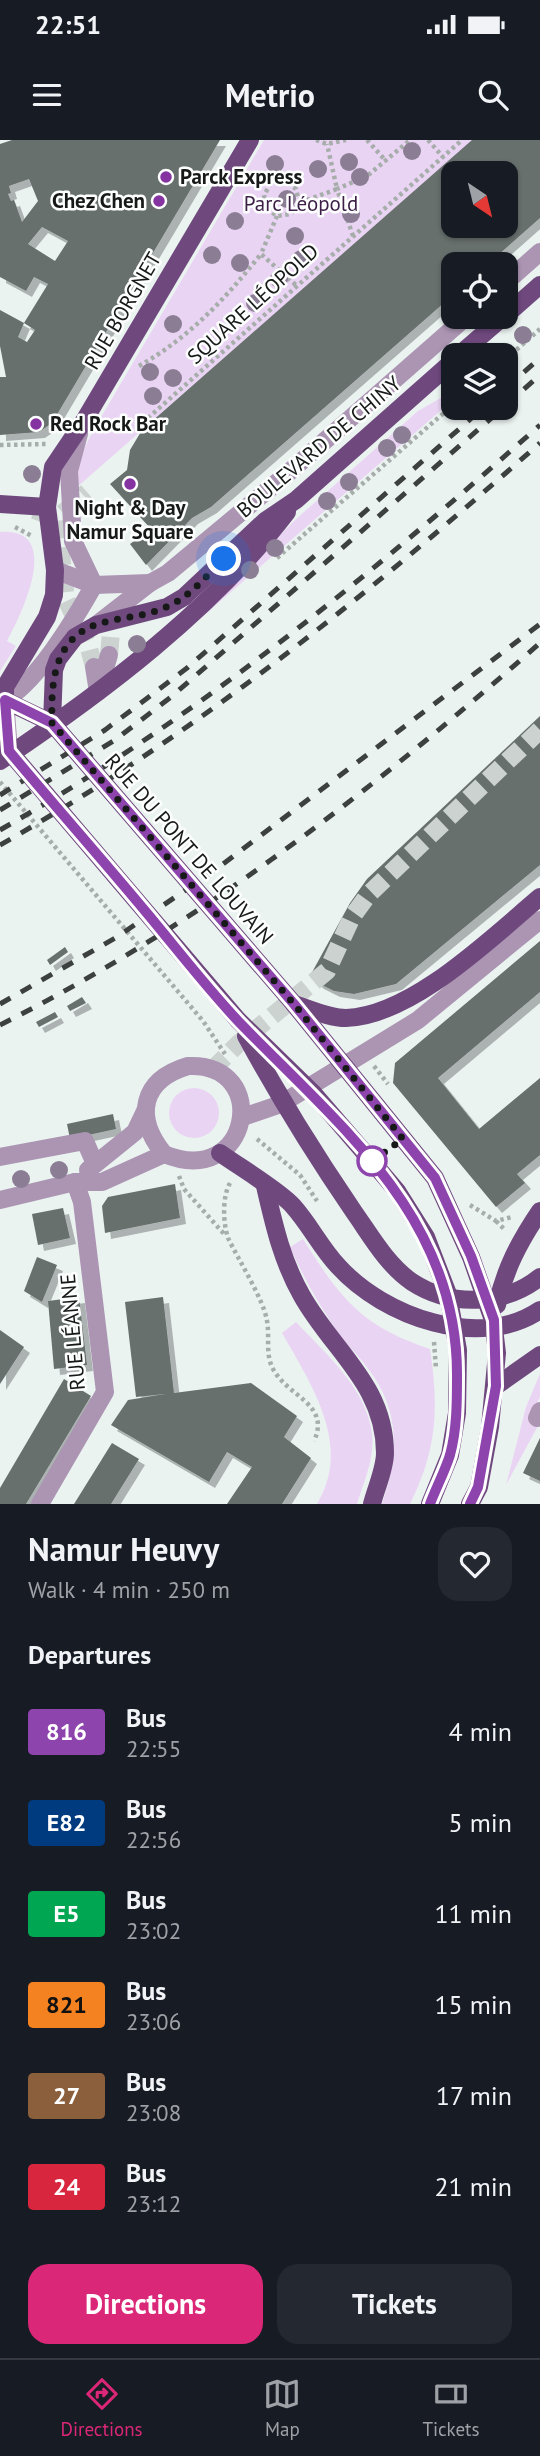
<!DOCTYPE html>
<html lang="en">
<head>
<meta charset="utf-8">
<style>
	body { margin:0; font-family:"PT Sans",sans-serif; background:#242831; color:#f1f3f6; height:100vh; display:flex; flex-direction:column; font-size:26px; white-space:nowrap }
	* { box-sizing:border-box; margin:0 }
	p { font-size:23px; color:#9ea1a6 }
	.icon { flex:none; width:38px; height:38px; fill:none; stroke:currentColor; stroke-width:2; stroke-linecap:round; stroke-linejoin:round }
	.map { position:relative; height:1364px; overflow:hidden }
	.panel { display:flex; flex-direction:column; background:#171b24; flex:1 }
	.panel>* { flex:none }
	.badge { padding:0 14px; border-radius:5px; font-size:24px; line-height:46px }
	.needle { width:46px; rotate:145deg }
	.buttons { position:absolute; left:441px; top:21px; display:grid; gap:14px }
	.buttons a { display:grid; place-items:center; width:77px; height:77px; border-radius:14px; background:#171b24; box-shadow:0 2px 5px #0004; font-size:35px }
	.you { position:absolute; width:35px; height:35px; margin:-18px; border:5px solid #fff; border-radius:50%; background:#1a73e8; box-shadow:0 0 0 10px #1a73e833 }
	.map>.badge { position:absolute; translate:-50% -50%; box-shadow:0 0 0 4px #fff }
	h2 { padding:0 28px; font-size:26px; line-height:63px }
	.round { display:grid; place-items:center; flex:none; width:74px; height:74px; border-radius:21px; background:#242831 }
	.summary { display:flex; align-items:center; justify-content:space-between; height:119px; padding:0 28px }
	h1 { font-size:33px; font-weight:700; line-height:52px }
	.cta { display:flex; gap:14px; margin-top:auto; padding:14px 28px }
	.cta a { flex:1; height:80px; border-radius:21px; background:#db2777; color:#fff; font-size:28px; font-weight:700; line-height:80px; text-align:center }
	.cta a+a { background:#242831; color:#f1f3f6 }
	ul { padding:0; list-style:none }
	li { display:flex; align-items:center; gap:21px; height:91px; padding:0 28px }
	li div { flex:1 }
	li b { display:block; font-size:26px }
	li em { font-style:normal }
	li .badge { min-width:77px; font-weight:700; text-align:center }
	.status { display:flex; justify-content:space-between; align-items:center; height:49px; padding:0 35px; background:#171b24; direction:ltr }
	.status svg { height:19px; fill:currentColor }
	header { display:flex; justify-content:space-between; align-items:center; height:91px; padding:0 28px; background:#171b24; font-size:32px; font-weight:700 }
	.menu { display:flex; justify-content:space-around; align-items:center; height:98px; border-top:2px solid #363941; background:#171b24; font-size:19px; color:#9ea1a6 }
	.menu a { display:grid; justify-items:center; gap:4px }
	.menu .on { color:#db2777 }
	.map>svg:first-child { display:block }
</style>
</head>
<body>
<div class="status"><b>22:51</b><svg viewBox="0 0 49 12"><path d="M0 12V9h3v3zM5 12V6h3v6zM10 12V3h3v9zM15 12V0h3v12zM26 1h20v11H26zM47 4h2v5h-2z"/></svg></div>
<header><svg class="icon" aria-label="menu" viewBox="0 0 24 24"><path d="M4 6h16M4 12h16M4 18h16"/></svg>Metrio<svg class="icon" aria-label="search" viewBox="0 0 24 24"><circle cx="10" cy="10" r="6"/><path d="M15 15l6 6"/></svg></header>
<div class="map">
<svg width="540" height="1364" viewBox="0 0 540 1364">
	<defs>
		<filter id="shadow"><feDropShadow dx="6" dy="6" stdDeviation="0" flood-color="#0004"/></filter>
	</defs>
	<rect width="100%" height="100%" fill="#ebf3f1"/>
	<g fill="#ead4f3">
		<path d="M264 0H473L76 348C74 325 86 304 97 284Z"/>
		<path d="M453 251V260L187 490 295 380 418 271Z"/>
		<path d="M0 392C64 387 22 474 7 501L16 506 0 531Z"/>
		<circle cx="194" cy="973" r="25"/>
		<path d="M303 1099C341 1159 361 1186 430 1209 439 1269 437 1309 410 1364H382C399 1314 401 1270 366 1226 359 1216 349 1207 341 1197 321 1168 304 1139 290 1107Z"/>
		<path d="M296 1182C326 1214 367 1249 372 1294 375 1317 364 1342 357 1364H317C353 1306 311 1244 282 1193Z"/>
		<path d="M540 1234V1257L530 1277 540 1282 506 1345 526 1267Z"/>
	</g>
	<g fill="#686f6d" fill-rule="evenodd" filter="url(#shadow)">
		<path d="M12 0H220L52 283 39 292 0 295V237H6L0 206V170L24 183 18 197 27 202 35 190 24 183 48 144 34 137 26 151 0 137V4ZM29 39 38 61 22 82 14 60 11 61 8 54 11 53 9 46ZM42 87 68 101 55 121 28 104Z"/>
		<path d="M472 0H540V78L488 124H453V155L211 367 192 378 146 425 130 404 151 389 110 344 127 330 130 310 142 290ZM453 33H506V86H453Z"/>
		<path d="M540 576V725L396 844 354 854 334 851 318 843 310 836 350 763 367 739Z"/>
		<path d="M540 801V852L438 938 479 989 540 938V1015L517 1034 525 1043 496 1067 393 943 395 923Z"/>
		<path d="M65 807 68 812 50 825 47 820Z"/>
		<path d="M82 857 86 863 70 871 67 866Z"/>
		<path d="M55 872 58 877 39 887 36 882Z"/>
		<path d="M113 974 116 989 70 999 67 984Z"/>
		<path d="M175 1044 180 1078 105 1093 102 1066 108 1057Z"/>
		<path d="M63 1068 70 1098 38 1105 32 1074Z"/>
		<path d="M37 1117 57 1125 42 1162 24 1151Z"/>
		<path d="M79 1157 87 1225 54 1229 48 1161Z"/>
		<path d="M163 1157 174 1253 251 1243 297 1276 284 1297 311 1318 282 1364H227L252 1327 227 1312 209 1342 111 1285 128 1260 165 1254 136 1257 125 1162Z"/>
		<path d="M0 1190 24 1207 0 1244Z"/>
		<path d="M64 1239 91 1256 26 1364H0V1348Z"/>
		<path d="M540 1298V1341L523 1333Z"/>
		<path d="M112 1303 139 1319 111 1364H74Z"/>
	</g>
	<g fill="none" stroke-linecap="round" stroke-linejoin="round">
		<g stroke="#cbd2d0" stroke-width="18" stroke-dasharray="18 9" stroke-linecap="butt">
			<path d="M34 370 57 378 66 459 89 508 94 527"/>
			<path d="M63 373 87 352"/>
			<path d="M109 515 111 492"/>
			<path d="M212 930 238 904 327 831 352 777 368 755 540 590"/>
		</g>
		<g stroke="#a7adab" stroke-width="4.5" stroke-dasharray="3.5 3.5" stroke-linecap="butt">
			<path d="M316 0 327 4 346 0"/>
			<path d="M367 0 386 21"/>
			<path d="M428 0 443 17"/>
			<path d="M299 63 296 49 285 41 271 43 264 55 266 68 277 76 291 74 299 63 337 49 327 4"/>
			<path d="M277 76 261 114 297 146"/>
			<path d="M353 96 337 49 367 36 410 0"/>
			<path d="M506 219 540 189"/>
			<path d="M139 226C190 197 225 159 261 114"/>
			<path d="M148 278 462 0"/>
			<path d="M0 305 47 304"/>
			<path d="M15 387 32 396"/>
			<path d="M277 418 453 265"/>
			<path d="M0 642 203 881 225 914"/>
			<path d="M374 926 388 944"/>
			<path d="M257 999 300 1035 317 1061"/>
			<path d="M179 1036 184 1049 225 1095"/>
			<path d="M230 1043C222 1057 223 1083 228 1098 238 1119 264 1160 267 1181 270 1197 265 1214 273 1229 288 1257 331 1264 314 1301"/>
			<path d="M470 1065 496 1081 512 1077"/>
			<path d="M496 1081 505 1090"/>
			<path d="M434 1202 436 1229"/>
		</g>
		<g stroke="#ab95b3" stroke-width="18">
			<path d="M506 142 540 112"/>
			<path d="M79 294 69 331 73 401 94 445"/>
			<path d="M55 430 94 445 150 443"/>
			<path d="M96 485 150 443 168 433 287 334 466 177"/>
			<path d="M94 527 98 552 109 515"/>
			<path d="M5 560 9 611"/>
			<path d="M0 562C34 548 76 477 94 445"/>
			<path d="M188 926C272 922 251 1050 164 1014 134 977 141 940 188 926Z"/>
			<path d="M243 977 281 964 418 880 540 780"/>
			<path d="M0 1017 85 1001 95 1024"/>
			<path d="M88 1030 135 992 145 971"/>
			<path d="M0 1060 75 1042H102L164 1014"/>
			<path d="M537 1278 540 1271"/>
			<path d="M40 1364 105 1252 82 1062 75 1042"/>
		</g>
		<g stroke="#6f497e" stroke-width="18">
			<path d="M506 175 540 145"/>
			<path d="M459 215 503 177"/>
			<path d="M0 364 47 367"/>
			<path d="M0 558 52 583"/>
			<path d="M5 560V547L47 477 54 455 55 430 47 367 53 327 84 281 250 0"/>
			<path d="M52 583 294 864 435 1038 471 1117 493 1180 497 1213 490 1287 479 1347 470 1364"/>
			<path d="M52 583 54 530 58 519 75 497 96 485 167 467 184 457 265 381 296 360 453 221"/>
			<path d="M0 608 9 611 238 880 314 954 369 1018 397 1051 426 1097 448 1154 458 1210 457 1273 450 1315 430 1364"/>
			<path d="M0 621C102 553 212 470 287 372"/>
			<path d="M294 864C310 869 329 878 346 878 412 876 491 798 540 757"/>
			<path d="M246 896C279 957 315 1015 354 1072 371 1096 387 1125 412 1142 450 1167 504 1166 540 1137"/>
			<path d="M220 1013C238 1026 280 1051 293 1066 310 1085 321 1108 338 1126 384 1177 480 1211 540 1170"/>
			<path d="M265 1046C274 1085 282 1121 302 1156 333 1211 385 1245 385 1313 385 1329 376 1348 372 1364"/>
			<path d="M497 1165C505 1129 519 1102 540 1071"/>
			<path d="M496 1246 540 1215"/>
		</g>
		<g stroke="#3c403f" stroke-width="5" stroke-dasharray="12 12" stroke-linecap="butt">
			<path d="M506 248 540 218"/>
			<path d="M506 265 540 235"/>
			<path d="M0 655 105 590 187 528 483 268"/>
			<path d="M0 670 115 600 171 557 503 268"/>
			<path d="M0 690C197 578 371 435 540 285"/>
			<path d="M0 705C197 594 371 452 540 303"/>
			<path d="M0 864 117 797 219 727 540 484"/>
			<path d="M0 885C201 784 372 651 540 503"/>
		</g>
	</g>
	<g fill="#8b7e94">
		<circle cx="412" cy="11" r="9"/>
		<circle cx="349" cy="22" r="9"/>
		<circle cx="275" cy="24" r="9"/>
		<circle cx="318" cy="29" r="9"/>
		<circle cx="360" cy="37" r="9"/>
		<circle cx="287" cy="59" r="9"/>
		<circle cx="351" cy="74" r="9"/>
		<circle cx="235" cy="81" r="9"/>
		<circle cx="295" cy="96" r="9"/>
		<circle cx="212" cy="115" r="9"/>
		<circle cx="301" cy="119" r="9"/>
		<circle cx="240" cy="123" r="9"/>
		<circle cx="279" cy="139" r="9"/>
		<circle cx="255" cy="163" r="9"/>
		<circle cx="173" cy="184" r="9"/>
		<circle cx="523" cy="195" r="9"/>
		<circle cx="150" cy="232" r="9"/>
		<circle cx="173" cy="238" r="9"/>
		<circle cx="153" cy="256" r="9"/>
		<circle cx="402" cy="295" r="9"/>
		<circle cx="387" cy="308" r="9"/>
		<circle cx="32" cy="334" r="9"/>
		<circle cx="349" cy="342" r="9"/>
		<circle cx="327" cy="361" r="9"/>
		<circle cx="275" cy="408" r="9"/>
		<circle cx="250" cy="430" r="9"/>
		<circle cx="137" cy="504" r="9"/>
		<circle cx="59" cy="1030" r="9"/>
		<circle cx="21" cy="1039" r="9"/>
	</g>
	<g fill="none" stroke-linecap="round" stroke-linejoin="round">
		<g stroke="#fff" stroke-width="16">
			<path id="line" d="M430 1364C436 1348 445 1331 450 1315 457 1289 457 1262 457 1236 458 1078 339 985 239 882 206 847 177 809 146 772 101 718 54 665 9 611L5 560 52 583 294 864 435 1038 471 1116 494 1180 496 1246 478 1347 470 1364"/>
		</g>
		<use href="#line" stroke="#8e44ad" stroke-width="10"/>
		<path stroke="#161918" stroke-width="7" stroke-dasharray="0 12.6" d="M224 419C207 435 189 458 166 467 145 477 120 477 98 484 53 499 51 543 52 583L294 864 403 999 372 1021"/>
	</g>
	<g fill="#8633a2" stroke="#fdfffe" stroke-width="2.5">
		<circle cx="166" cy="37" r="7"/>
		<circle cx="159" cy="61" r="7"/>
		<circle cx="36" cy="284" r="7"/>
		<circle cx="130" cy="344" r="7"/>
	</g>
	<circle fill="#fff" stroke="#8e44ad" stroke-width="3.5" cx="372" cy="1021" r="14"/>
	<g text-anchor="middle" stroke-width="5" stroke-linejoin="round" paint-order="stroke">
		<g font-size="21" font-weight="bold" fill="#161918" stroke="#fdfffe" text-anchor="start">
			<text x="180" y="44">Parck Express</text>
			<text x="145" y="68" text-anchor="end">Chez Chen</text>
			<text x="50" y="291">Red Rock Bar</text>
			<text x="130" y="375" text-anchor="middle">Night &amp; Day<tspan x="130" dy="24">Namur Square</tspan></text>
		</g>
		<g font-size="21" fill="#3c1e47" stroke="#fdfffe">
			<text x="301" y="71">Parc Léopold</text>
		</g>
		<g font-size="21" fill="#161918" stroke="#fdfffe">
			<text transform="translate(253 164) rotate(-42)" y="7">SQUARE LÉOPOLD</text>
			<text transform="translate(123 171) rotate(-60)" y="7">RUE BORGNET</text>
			<text transform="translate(319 307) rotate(-40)" y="7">BOULEVARD DE CHINY</text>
			<text transform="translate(189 709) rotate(49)" y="7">RUE DU PONT DE LOUVAIN</text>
			<text transform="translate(73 1192) rotate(-95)" y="7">RUE LÉANNE</text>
		</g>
	</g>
</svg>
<div class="buttons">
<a><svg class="needle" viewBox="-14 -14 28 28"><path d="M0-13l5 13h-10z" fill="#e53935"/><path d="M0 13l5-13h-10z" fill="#9ea1a6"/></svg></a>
<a><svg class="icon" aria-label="locate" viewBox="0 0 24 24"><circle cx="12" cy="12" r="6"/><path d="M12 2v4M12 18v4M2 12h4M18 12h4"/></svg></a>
<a><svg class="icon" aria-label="layers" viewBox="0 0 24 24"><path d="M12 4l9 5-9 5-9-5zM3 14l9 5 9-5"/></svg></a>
</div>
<div class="you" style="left:224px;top:419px"></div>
</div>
<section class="panel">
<div class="summary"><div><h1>Namur Heuvy</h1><p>Walk · 4 min · 250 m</p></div><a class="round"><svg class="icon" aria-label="heart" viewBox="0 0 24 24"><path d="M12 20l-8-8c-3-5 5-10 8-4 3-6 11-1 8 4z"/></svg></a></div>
<h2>Departures</h2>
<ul>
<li><span class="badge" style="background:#8e44ad;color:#fff">816</span><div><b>Bus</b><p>22:55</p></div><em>4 min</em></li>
<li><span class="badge" style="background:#003b80;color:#fff">E82</span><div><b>Bus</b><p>22:56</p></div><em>5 min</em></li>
<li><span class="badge" style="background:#00a651;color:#fff">E5</span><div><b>Bus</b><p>23:02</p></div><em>11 min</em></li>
<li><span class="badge" style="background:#f58220;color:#111">821</span><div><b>Bus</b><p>23:06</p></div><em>15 min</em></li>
<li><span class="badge" style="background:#8b5e3c;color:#fff">27</span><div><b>Bus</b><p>23:08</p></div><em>17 min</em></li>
<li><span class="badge" style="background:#d7263d;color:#fff">24</span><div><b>Bus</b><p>23:12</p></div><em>21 min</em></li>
</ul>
<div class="cta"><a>Directions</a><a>Tickets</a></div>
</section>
<nav class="menu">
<a class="on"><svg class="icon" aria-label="directions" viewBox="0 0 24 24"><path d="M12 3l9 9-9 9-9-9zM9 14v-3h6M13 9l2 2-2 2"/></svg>Directions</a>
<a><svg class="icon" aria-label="map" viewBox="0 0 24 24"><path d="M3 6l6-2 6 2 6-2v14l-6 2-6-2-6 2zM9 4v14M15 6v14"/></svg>Map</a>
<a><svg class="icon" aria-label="tickets" viewBox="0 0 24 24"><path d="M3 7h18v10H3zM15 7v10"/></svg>Tickets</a>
</nav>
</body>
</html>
